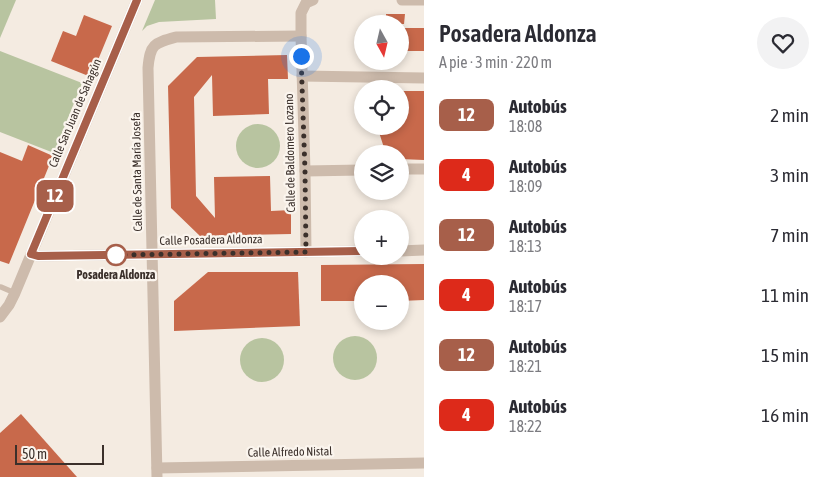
<!DOCTYPE html>
<html lang="es">
<head>
<meta charset="utf-8">
<style>
	body { margin:0; font-family:"Asap Condensed",sans-serif; background:#f2f2f3; color:#2b2b33; height:100vh; display:flex; flex-direction:column; font-size:19px; white-space:nowrap }
	* { box-sizing:border-box; margin:0 }
	p { font-size:16px; color:#7c7c81 }
	.icon { flex:none; width:28px; height:28px; fill:none; stroke:currentColor; stroke-width:2; stroke-linecap:round; stroke-linejoin:round }
	.map { position:relative; flex:1; overflow:hidden }
	.drawer { display:flex; flex-direction:column; background:#fff; width:400px }
	.drawer>* { flex:none }
	.badge { padding:0 10px; border-radius:8px; font-size:18px; line-height:32px }
	.needle { width:32px; rotate:172deg }
	.buttons { position:absolute; left:354px; top:15px; display:grid; gap:10px }
	.buttons a { display:grid; place-items:center; width:55px; height:55px; border-radius:50%; background:#fff; box-shadow:0 2px 8px #0003; font-size:25px }
	.scale { position:absolute; left:15px; bottom:12px; width:89px; box-sizing:border-box; padding-left:5px; border:2px solid #3b302b; border-top:0; font-size:14px; line-height:18px; white-space:nowrap; color:#3b302b; -webkit-text-stroke:4px #fbf5ee; paint-order:stroke }
	.you { position:absolute; width:25px; height:25px; margin:-12px; border:4px solid #fff; border-radius:50%; background:#1a73e8; box-shadow:0 0 0 8px #1a73e833 }
	.map>.badge { position:absolute; translate:-50% -50%; box-shadow:0 0 0 2px #fff }
	.round { display:grid; place-items:center; flex:none; width:52px; height:52px; border-radius:26px; background:#f2f2f3 }
	.overview { display:flex; align-items:center; justify-content:space-between; height:85px; padding:0 15px }
	h1 { font-size:24px; font-weight:600; line-height:38px }
	ul { padding:0; list-style:none }
	li { display:flex; align-items:center; gap:15px; height:60px; padding:0 15px }
	li div { flex:1 }
	li b { display:block; font-size:19px }
	li em { font-style:normal }
	li .badge { min-width:55px; font-weight:700; text-align:center }
	main { display:flex; flex:1; min-height:0 }
	.map>svg:first-child { display:block }
</style>
</head>
<body>
<main>
<div class="map">
<svg width="424" height="477" viewBox="0 0 424 477">
	<rect width="100%" height="100%" fill="#f4ebe1"/>
	<g fill="#b8c4a0">
		<path d="M0 0H16L0 38Z"/>
		<path d="M155 0H215L216 19 159 22 147 26 142 31Z"/>
		<path d="M0 51 82 83 54 153 0 132Z"/>
		<circle cx="258" cy="146" r="22"/>
		<circle cx="355" cy="358" r="22"/>
		<circle cx="262" cy="360" r="22"/>
	</g>
	<g fill="#c8694b">
		<path d="M386 14H405L404 24H386Z"/>
		<path d="M84 15 112 26 91 77 51 61 63 31 76 36Z"/>
		<rect x="400" y="28" width="24" height="23"/>
		<path d="M287 55 288 79H268L269 114 213 116 212 75 194 97 196 196 215 218 214 177 270 176 271 211 291 210V234L200 236 171 208 168 86 197 57Z"/>
		<path d="M400 91H424V160L400 159V154H386L377 126H400Z"/>
		<path d="M28 145 53 156 9 264 0 261V152L22 161Z"/>
		<path d="M424 264V300L400 301V284H362V301H321V265Z"/>
		<path d="M208 272H298L300 326 174 331V301Z"/>
		<path d="M21 414 77 477H0V433Z"/>
	</g>
	<g fill="none" stroke-linecap="round" stroke-linejoin="round">
		<path stroke="#cdbbac" stroke-width="5.5" d="M1 287 15 293"/>
		<g stroke="#cdbbac" stroke-width="11">
			<path d="M402 0H424"/>
			<path d="M302 76 424 78"/>
			<path d="M400 169H424"/>
			<path d="M305 171 362 170"/>
			<path d="M400 251 424 250"/>
			<path d="M306 252 305 171 301 36V13L306 3 313 0"/>
			<path d="M31 254 38 256 362 251"/>
			<path d="M0 317 9 305 15 293 137 0"/>
			<path d="M157 468 424 463"/>
			<path d="M157 477 148 68C150 44 154 43 176 37L301 36"/>
		</g>
	</g>
	<g fill="none" stroke-linecap="round" stroke-linejoin="round">
		<g stroke="#fff" stroke-width="11">
			<path id="line" d="M137 0 31 254 38 256 362 251"/>
		</g>
		<use href="#line" stroke="#a75f4a" stroke-width="8"/>
		<path stroke="#3b302b" stroke-width="5" stroke-dasharray="0 9" d="M116 255 306 252 305 171 301 56"/>
	</g>
	<circle fill="#fff" stroke="#a75f4a" stroke-width="2.5" cx="116" cy="255" r="10"/>
	<g text-anchor="middle" stroke-width="4.5" stroke-linejoin="round" paint-order="stroke">
		<g font-size="12" fill="#3b302b" stroke="#fbf5ee">
			<text transform="translate(75 113) rotate(-67)" y="4">Calle San Juan de Sahagún</text>
			<text transform="translate(290 153) rotate(-91)" y="4">Calle de Baldomero Lozano</text>
			<text transform="translate(137 172) rotate(-91)" y="4">Calle de Santa María Josefa</text>
			<text transform="translate(211 240) rotate(-1)" y="4">Calle Posadera Aldonza</text>
			<text transform="translate(290 452) rotate(-1)" y="4">Calle Alfredo Nistal</text>
		</g>
		<g font-size="12" font-weight="bold" fill="#3b302b" stroke="#fbf5ee">
			<text x="116" y="279">Posadera Aldonza</text>
		</g>
	</g>
</svg>
<div class="buttons">
<a><svg class="needle" viewBox="-14 -14 28 28"><path d="M0-13l5 13h-10z" fill="#e53935"/><path d="M0 13l5-13h-10z" fill="#7c7c81"/></svg></a>
<a><svg class="icon" aria-label="locate" viewBox="0 0 24 24"><circle cx="12" cy="12" r="6"/><path d="M12 2v4M12 18v4M2 12h4M18 12h4"/></svg></a>
<a><svg class="icon" aria-label="layers" viewBox="0 0 24 24"><path d="M12 4l9 5-9 5-9-5zM3 14l9 5 9-5"/></svg></a>
<a>+</a>
<a>−</a>
</div>
<div class="scale">50 m</div>
<div class="you" style="left:301px;top:56px"></div>
<b class="badge" style="left:55px;top:196px;background:#a75f4a;color:#fff">12</b>
</div>
<section class="drawer">
<div class="overview"><div><h1>Posadera Aldonza</h1><p>A pie · 3 min · 220 m</p></div><a class="round"><svg class="icon" aria-label="heart" viewBox="0 0 24 24"><path d="M12 20l-8-8c-3-5 5-10 8-4 3-6 11-1 8 4z"/></svg></a></div>
<ul>
<li><span class="badge" style="background:#a75f4a;color:#fff">12</span><div><b>Autobús</b><p>18:08</p></div><em>2 min</em></li>
<li><span class="badge" style="background:#dd2a1a;color:#fff">4</span><div><b>Autobús</b><p>18:09</p></div><em>3 min</em></li>
<li><span class="badge" style="background:#a75f4a;color:#fff">12</span><div><b>Autobús</b><p>18:13</p></div><em>7 min</em></li>
<li><span class="badge" style="background:#dd2a1a;color:#fff">4</span><div><b>Autobús</b><p>18:17</p></div><em>11 min</em></li>
<li><span class="badge" style="background:#a75f4a;color:#fff">12</span><div><b>Autobús</b><p>18:21</p></div><em>15 min</em></li>
<li><span class="badge" style="background:#dd2a1a;color:#fff">4</span><div><b>Autobús</b><p>18:22</p></div><em>16 min</em></li>
</ul>
</section>
</main>
</body>
</html>
